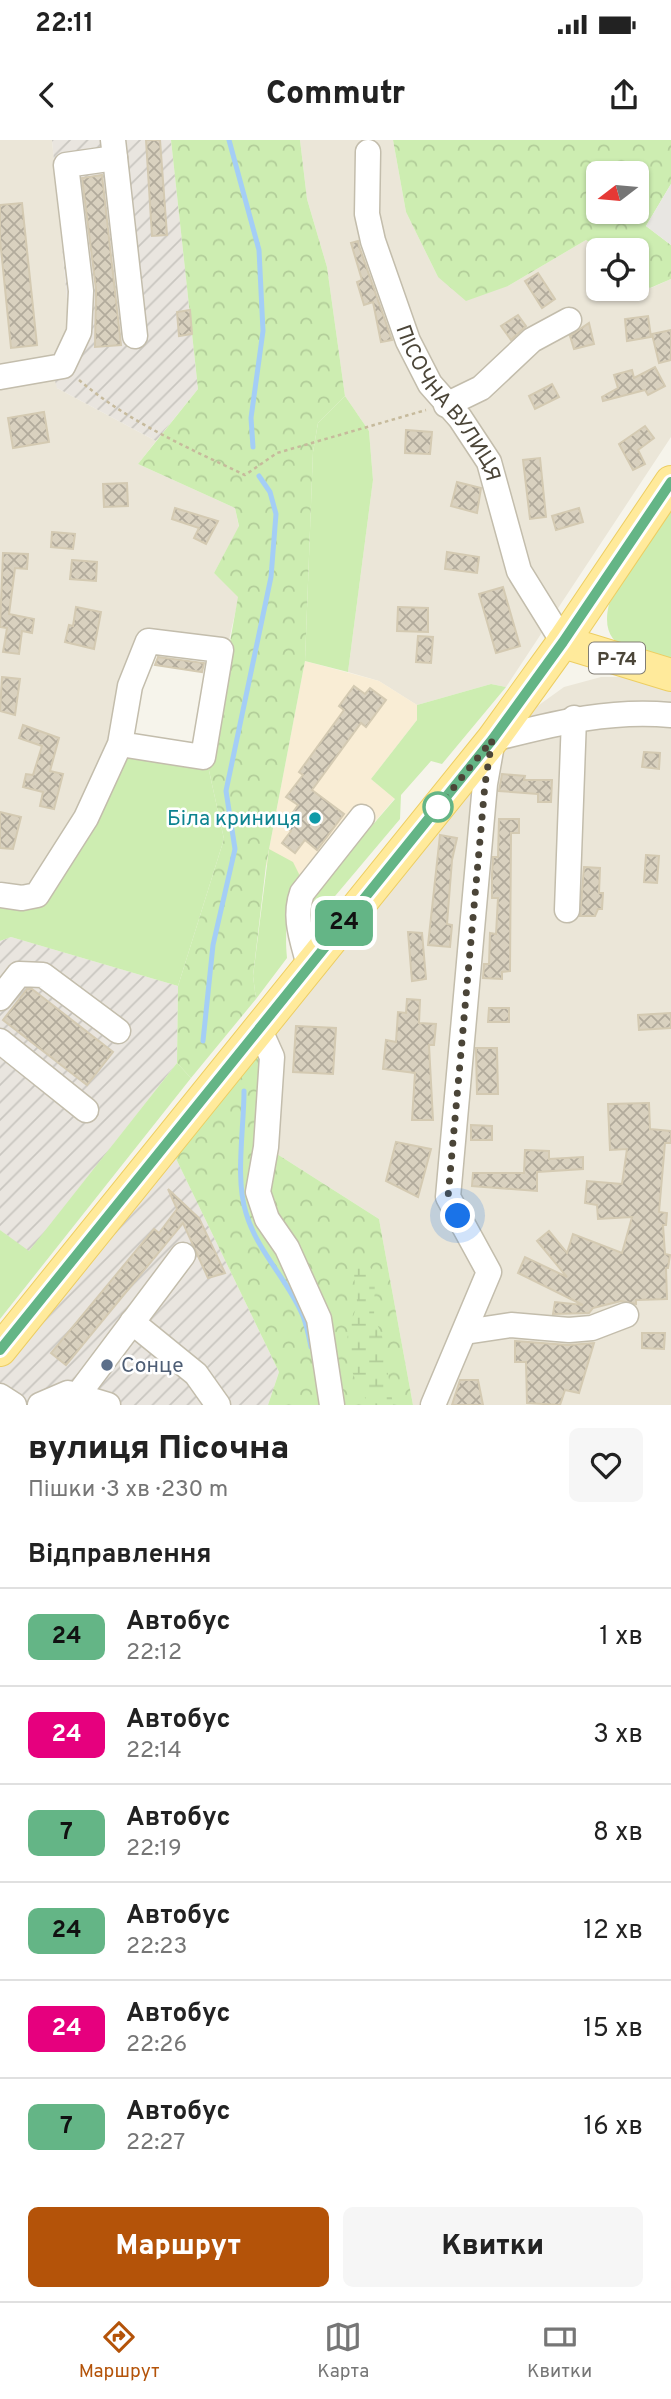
<!DOCTYPE html>
<html lang="uk">
<head>
<meta charset="utf-8">
<style>
	body { margin:0; font-family:Overpass,sans-serif; background:#f6f6f6; color:#222; height:100vh; display:flex; flex-direction:column; font-size:26px; white-space:nowrap }
	* { box-sizing:border-box; margin:0 }
	p { font-size:23px; color:#767676 }
	.icon { flex:none; width:38px; height:38px; fill:none; stroke:currentColor; stroke-width:2; stroke-linecap:round; stroke-linejoin:round }
	.map { position:relative; height:1265px; overflow:hidden }
	.details { display:flex; flex-direction:column; background:#fff; flex:1 }
	.details>* { flex:none }
	.badge { padding:0 14px; border-radius:10px; font-size:24px; line-height:46px }
	.needle { width:46px; rotate:254deg }
	.fabs { position:absolute; left:586px; top:21px; display:grid; gap:14px }
	.fabs a { display:grid; place-items:center; width:63px; height:63px; border-radius:10px; background:#fff; box-shadow:0 2px 5px #0004; font-size:35px }
	.you { position:absolute; width:35px; height:35px; margin:-18px; border:5px solid #fff; border-radius:50%; background:#1a73e8; box-shadow:0 0 0 10px #1a73e833 }
	.map>.badge { position:absolute; translate:-50% -50%; box-shadow:0 0 0 4px #fff }
	h2 { padding:0 28px; font-size:26px; line-height:63px }
	.round { display:grid; place-items:center; flex:none; width:74px; height:74px; border-radius:10px; background:#f6f6f6 }
	.headline { display:flex; align-items:center; justify-content:space-between; height:119px; padding:0 28px }
	h1 { font-size:33px; font-weight:800; line-height:52px }
	.primary-button { display:flex; gap:14px; margin-top:auto; padding:14px 28px }
	.primary-button a { flex:1; height:80px; border-radius:10px; background:#b45309; color:#fff; font-size:28px; font-weight:800; line-height:80px; text-align:center }
	.primary-button a+a { background:#f6f6f6; color:#222 }
	ul { padding:0; list-style:none }
	li { display:flex; align-items:center; gap:21px; height:98px; padding:0 28px; border-top:2px solid #e0e0e0 }
	li div { flex:1 }
	li b { display:block; font-size:26px }
	li em { font-style:normal }
	li .badge { min-width:77px; font-weight:700; text-align:center }
	.status { display:flex; justify-content:space-between; align-items:center; height:49px; padding:0 35px; background:#fff; direction:ltr }
	.status svg { height:19px; fill:currentColor }
	header { display:flex; justify-content:space-between; align-items:center; height:91px; padding:0 28px; background:#fff; font-size:32px; font-weight:800 }
	.tab-bar { display:flex; justify-content:space-around; align-items:center; height:98px; border-top:2px solid #e0e0e0; background:#fff; font-size:19px; color:#767676 }
	.tab-bar a { display:grid; justify-items:center; gap:4px }
	.tab-bar .selected { color:#b45309 }
	.map>svg:first-child { display:block }
</style>
</head>
<body>
<div class="status"><b>22:11</b><svg viewBox="0 0 49 12"><path d="M0 12V9h3v3zM5 12V6h3v6zM10 12V3h3v9zM15 12V0h3v12zM26 1h20v11H26zM47 4h2v5h-2z"/></svg></div>
<header><svg class="icon" aria-label="back" viewBox="0 0 24 24"><path d="M15 5l-7 7 7 7"/></svg>Commutr<svg class="icon" aria-label="share" viewBox="0 0 24 24"><path d="M12 15V3M7 8l5-5 5 5M5 13v7h14v-7"/></svg></header>
<div class="map">
<svg width="671" height="1265" viewBox="0 0 671 1265">
	<defs>
		<pattern id="industrial-furrows" width="10" height="10" patternUnits="userSpaceOnUse" patternTransform="scale(1.75)"><rect width="10" height="10" fill="#e9e5df"/><path d="M-1 1l2-2M0 10L10 0M9 11l2-2" fill="none" stroke="#c9c6c0"/></pattern>
		<pattern id="forest-crowns" width="20" height="18" patternUnits="userSpaceOnUse" patternTransform="scale(1.75)"><rect width="20" height="18" fill="#cdedb1"/><path d="M2 6a3 3 0 1 1 6 0M12 15a3 3 0 1 1 6 0" fill="none" stroke="#b2cd99"/></pattern>
		<pattern id="wetland-marsh" width="20" height="14" patternUnits="userSpaceOnUse" patternTransform="scale(1.75)"><rect width="20" height="14" fill="#cdedb1"/><path d="M1 5h8M5 5V1M11 12h8M15 12V8" fill="none" stroke="#b2cd99"/></pattern>
		<pattern id="building-cross-hatch" width="8" height="8" patternUnits="userSpaceOnUse" patternTransform="scale(1.75)"><rect width="8" height="8" fill="#d9d1bf"/><path d="M0 0l8 8M0 8l8-8" fill="none" stroke="#b2ab9c"/></pattern>
	</defs>
	<rect width="100%" height="100%" fill="#f6f4eb"/>
	<g fill="#ebe6d8">
		<path d="M0 0H52L70 191 57 248 156 301 138 324 235 368 239 387 214 433 239 456 229 500 143 494 111 600 38 749 0 741Z"/>
		<path d="M300 0H393L406 72 438 137 508 146 586 100 600 110 598 149H637V138L651 148 671 139V297L506 547 491 544 417 565 379 541 348 532 373 340 369 291 345 256 327 127 307 59Z"/>
		<path d="M601 537H629L671 548V1265H413L379 1079 266 1007 262 895 532 570 564 547Z"/>
	</g>
	<path fill="#f9edd5" d="M305 521 379 541 417 565V580L371 639 395 658 308 760 266 725Z"/>
	<g fill="url(#industrial-furrows)">
		<path d="M52 0H171L198 249 156 301 57 248 49 219 70 191Z"/>
		<path d="M11 797 178 846 177 923 29 1112 0 1090V801Z"/>
		<path d="M167 1000 279 1232 268 1265H14L0 1256V1210Z"/>
	</g>
	<g fill="#cdedb1">
		<path d="M345 256 369 291 373 340 348 532 305 521 313 312 318 283Z"/>
		<path d="M671 366V520C635 511 598 511 609 464Z"/>
		<path d="M491 544 506 547 442 624 431 621 401 655 400 679 314 781 306 778 308 760 395 659 371 639 417 580V565Z"/>
		<path d="M122 612 208 626 224 699 178 846 11 797 0 801V760L44 763Z"/>
		<path d="M269 709 293 722 301 738C288 767 284 786 287 818L256 859 253 836Z"/>
		<path d="M177 923 191 938 0 1179V1090L29 1111Z"/>
	</g>
	<g fill="url(#forest-crowns)" fill-rule="evenodd">
		<path d="M171 0H300L307 59 327 127 345 256 318 283 313 312 305 521 266 725 253 836 256 859 191 938 177 923 178 846 224 699 208 626 238 457 214 433 239 386 235 368 138 324 198 249Z"/>
		<path d="M393 0H671V44L646 86 671 105V139L650 148 637 138V110H600L586 100 508 146 466 161 438 137 406 72ZM598 33H637V72H598Z"/>
		<path d="M259 888 266 1007 379 1079 413 1265H268L279 1232 167 1000Z"/>
	</g>
	<path fill="url(#wetland-marsh)" d="M365 1118 375 1136 374 1176 382 1196 393 1265H370C355 1244 342 1214 349 1188 351 1179 357 1170 357 1162 357 1145 347 1126 365 1118Z"/>
	<path fill="#e8e6e2" d="M671 44V105L646 86Z"/>
	<g fill="none" stroke-linecap="round" stroke-linejoin="round">
		<g stroke="#a4cef6" stroke-width="5">
			<path d="M229 0 259 110 263 191 251 278 253 307"/>
			<path d="M203 901 213 805 235 709 226 651 271 437 276 374 270 352 259 336"/>
			<path d="M244 951C244 989 235 1038 246 1073 257 1111 288 1140 303 1176 307 1186 309 1197 311 1207"/>
		</g>
	</g>
	<g fill="url(#building-cross-hatch)" stroke="#d4cab2" stroke-width="2">
		<path d="M146 0H160L167 95 152 96Z"/>
		<path d="M102 35 121 205 95 207 96 149 82 38Z"/>
		<path d="M22 63 37 205 11 208 0 99V65Z"/>
		<path d="M358 101 359 106 392 200 381 202 373 162 364 165 357 142 362 140 351 103Z"/>
		<path d="M538 133 555 159 542 168 525 141Z"/>
		<path d="M190 170 192 194 179 196 177 172Z"/>
		<path d="M518 175 526 186 511 200 501 186Z"/>
		<path d="M648 176 651 197 627 201 625 179Z"/>
		<path d="M589 183 594 204 574 209 570 196Z"/>
		<path d="M671 190V220L659 223 652 194Z"/>
		<path d="M655 227 665 246 648 255 645 250 603 261 602 257 618 248 614 235 632 230 634 238Z"/>
		<path d="M552 244 559 257 535 269 529 256Z"/>
		<path d="M44 272 49 302 13 308 8 278Z"/>
		<path d="M645 286 654 298 638 310 645 324 633 330 619 304Z"/>
		<path d="M406 290 432 292 430 314 405 313Z"/>
		<path d="M540 318 546 377 530 379 523 320Z"/>
		<path d="M457 342 481 348 477 373 451 366Z"/>
		<path d="M127 343 128 366 104 367 103 344Z"/>
		<path d="M175 368 218 381 206 404 194 398 199 388 172 379Z"/>
		<path d="M579 368 583 382 556 390 552 376Z"/>
		<path d="M52 392 75 394 73 409 51 407Z"/>
		<path d="M447 412 479 417 477 433 445 429Z"/>
		<path d="M3 413 28 414 27 429 15 428 9 474 34 479 32 493 22 491 19 514 3 512 7 488 0 487Z"/>
		<path d="M72 420 97 422 96 441 70 439Z"/>
		<path d="M503 447 520 506 496 513 479 454Z"/>
		<path d="M76 467 101 472 94 509 65 502 69 485 73 486Z"/>
		<path d="M398 467 428 468V492L397 491Z"/>
		<path d="M418 496 433 497 431 523 416 522Z"/>
		<path d="M158 517 204 523 202 532 155 525Z"/>
		<path d="M2 537 20 539 15 575 0 571Z"/>
		<path d="M354 546 365 554 370 548 386 560 366 587 361 583 312 650 344 674 317 710 305 700 295 713 282 703 291 691 284 685 298 665 286 657 303 635 299 632 344 570 339 566Z"/>
		<path d="M23 585 59 598 50 631 63 634 54 669 40 666 43 652 23 647 26 634 33 635 42 606 19 598Z"/>
		<path d="M644 612 660 613 659 629 642 627Z"/>
		<path d="M502 634 525 636 524 640H552L551 662H538V654L499 651Z"/>
		<path d="M0 672 21 677 13 709 0 708Z"/>
		<path d="M499 679H519V693H511L510 831 502 832V839L483 838 484 824H489L490 793 496 794 498 758H492V735L493 717H498Z"/>
		<path d="M440 695 457 698 452 720 447 784 452 785 450 807 428 805Z"/>
		<path d="M646 715 659 716 657 743 644 742Z"/>
		<path d="M584 727 600 728 599 753H603L602 769H598L595 776H580Z"/>
		<path d="M408 792 422 793 426 839 412 841Z"/>
		<path d="M27 849H32L113 912 87 945 3 880Z"/>
		<path d="M407 859 420 860 419 883 436 884 434 905H429L433 980H412L415 933 383 929 386 900 396 902 398 872 406 873Z"/>
		<path d="M489 868H509V882H488Z"/>
		<path d="M671 873V888L639 890 638 875Z"/>
		<path d="M296 886 336 888 333 934 293 932Z"/>
		<path d="M476 908H497L498 954H477Z"/>
		<path d="M649 963 650 989 671 991V1003H665L659 1072 667 1073 666 1085H663L665 1114 670 1115 668 1128H666L667 1159 636 1160V1164L621 1161 593 1168 589 1173 553 1174 555 1162 583 1165 518 1133 525 1117 567 1137 537 1101 549 1091 567 1113 573 1094 622 1113 632 1077 598 1079 597 1065 585 1063 587 1041 622 1044 627 1009 610 1010 608 964Z"/>
		<path d="M471 985 492 986V1000H471Z"/>
		<path d="M396 1002 431 1009 418 1057 386 1041Z"/>
		<path d="M525 1010 549 1011V1019L583 1017V1029L537 1032V1051L472 1046 473 1033H524Z"/>
		<path d="M168 1049 199 1078 225 1133 208 1138 183 1083 66 1225 51 1213 154 1089 159 1093 177 1069Z"/>
		<path d="M642 1193H665L664 1209 642 1208Z"/>
		<path d="M515 1201 568 1205 594 1203 579 1253 565 1250 560 1265 527 1263 526 1222H515Z"/>
		<path d="M460 1240H478L483 1265H452Z"/>
	</g>
	<g fill="none" stroke-linecap="round" stroke-linejoin="round">
		<g stroke="#c3bdac" stroke-width="27">
			<g id="minor">
				<path d="M113 0 135 196"/>
				<path id="s1" d="M368 12 367 74 373 101 408 201 430 244 460 278 489 322 519 431 563 502"/>
				<path d="M0 237 63 226 79 192 81 151 66 25 115 18"/>
				<path d="M446 265 481 248 532 200 569 180"/>
				<path d="M0 755 22 758 37 755 86 678 120 604 130 546 148 501 221 510 203 617 120 604"/>
				<path d="M567 770 574 578"/>
				<path d="M309 826C303 801 293 778 302 753L362 677"/>
				<path d="M0 858 19 834 43 835 118 891"/>
				<path d="M259 888 272 917 266 1007 258 1052 267 1079 287 1108 319 1179 332 1265"/>
				<path d="M0 901 86 970"/>
				<path d="M132 1182 196 1234 218 1265"/>
				<path d="M465 1192 511 1185 569 1190 592 1188 626 1175"/>
				<path d="M0 1256 14 1265"/>
				<path d="M77 1256 183 1115"/>
				<path d="M40 1265 68 1253 108 1265"/>
				<path d="M433 1265 489 1132 448 1057 485 644 493 599C553 584 608 569 671 575"/>
			</g>
		</g>
		<g stroke="#edce62" stroke-width="34">
			<g id="major">
				<path d="M563 502 671 535"/>
				<path d="M0 1210 493 599 563 502 671 342"/>
			</g>
		</g>
		<path stroke="#c6ba9c" stroke-width="2.5" stroke-dasharray="3.5 3.5" stroke-linecap="butt" d="M79 240C127 281 188 308 245 335L277 313 426 270"/>
		<use href="#minor" stroke="#fff" stroke-width="24"/>
		<use href="#major" stroke="#ffea9b" stroke-width="32"/>
	</g>
	<g fill="none" stroke-linecap="round" stroke-linejoin="round">
		<g stroke="#fff" stroke-width="16">
			<path id="line" d="M0 1210 492 600 563 502 671 342"/>
		</g>
		<use href="#line" stroke="#64b586" stroke-width="10"/>
		<path stroke="#4b4538" stroke-width="7" stroke-dasharray="0 12.6" d="M438 667 492 600 485 644 448 1057 458 1076"/>
	</g>
	<circle fill="#fff" stroke="#64b586" stroke-width="3.5" cx="438" cy="667" r="14"/>
	<circle fill="#0f9aa8" stroke="#fff" stroke-width="2.5" cx="315" cy="678" r="7"/>
	<circle fill="#5c6f8a" stroke="#fff" stroke-width="2.5" cx="107" cy="1225" r="7"/>
	<g text-anchor="middle" stroke-width="5" stroke-linejoin="round" paint-order="stroke">
		<rect fill="#fff" stroke="#817d74" stroke-width="2" x="589" y="502.5" width="56" height="31" rx="5"/>
		<g font-size="19" font-weight="bold" fill="#4b4538">
			<text x="617" y="525">Р-74</text>
		</g>
		<g font-size="21" fill="#4b4538" stroke="#fff">
			<text dy="7" stroke="none"><textPath href="#s1" startOffset="270">ПІСОЧНА ВУЛИЦЯ</textPath></text>
		</g>
		<g font-size="21" fill="#0d838f" stroke="#fff" text-anchor="end">
			<text x="301" y="685">Біла криниця</text>
		</g>
		<g font-size="21" fill="#4e5e75" stroke="#fff" text-anchor="start">
			<text x="121" y="1232">Сонце</text>
		</g>
	</g>
</svg>
<div class="fabs">
<a><svg class="needle" viewBox="-14 -14 28 28"><path d="M0-13l5 13h-10z" fill="#e53935"/><path d="M0 13l5-13h-10z" fill="#767676"/></svg></a>
<a><svg class="icon" aria-label="locate" viewBox="0 0 24 24"><circle cx="12" cy="12" r="6"/><path d="M12 2v4M12 18v4M2 12h4M18 12h4"/></svg></a>
</div>
<div class="you" style="left:458px;top:1076px"></div>
<b class="badge" style="left:344px;top:783px;background:#64b586;color:#111">24</b>
</div>
<section class="details">
<div class="headline"><div><h1>вулиця Пісочна</h1><p>Пішки · 3 хв · 230 m</p></div><a class="round"><svg class="icon" aria-label="heart" viewBox="0 0 24 24"><path d="M12 20l-8-8c-3-5 5-10 8-4 3-6 11-1 8 4z"/></svg></a></div>
<h2>Відправлення</h2>
<ul>
<li><span class="badge" style="background:#64b586;color:#111">24</span><div><b>Автобус</b><p>22:12</p></div><em>1 хв</em></li>
<li><span class="badge" style="background:#e6007e;color:#fff">24</span><div><b>Автобус</b><p>22:14</p></div><em>3 хв</em></li>
<li><span class="badge" style="background:#64b586;color:#111">7</span><div><b>Автобус</b><p>22:19</p></div><em>8 хв</em></li>
<li><span class="badge" style="background:#64b586;color:#111">24</span><div><b>Автобус</b><p>22:23</p></div><em>12 хв</em></li>
<li><span class="badge" style="background:#e6007e;color:#fff">24</span><div><b>Автобус</b><p>22:26</p></div><em>15 хв</em></li>
<li><span class="badge" style="background:#64b586;color:#111">7</span><div><b>Автобус</b><p>22:27</p></div><em>16 хв</em></li>
</ul>
<div class="primary-button"><a>Маршрут</a><a>Квитки</a></div>
</section>
<nav class="tab-bar">
<a class="selected"><svg class="icon" aria-label="directions" viewBox="0 0 24 24"><path d="M12 3l9 9-9 9-9-9zM9 14v-3h6M13 9l2 2-2 2"/></svg>Маршрут</a>
<a><svg class="icon" aria-label="map" viewBox="0 0 24 24"><path d="M3 6l6-2 6 2 6-2v14l-6 2-6-2-6 2zM9 4v14M15 6v14"/></svg>Карта</a>
<a><svg class="icon" aria-label="tickets" viewBox="0 0 24 24"><path d="M3 7h18v10H3zM15 7v10"/></svg>Квитки</a>
</nav>
</body>
</html>
